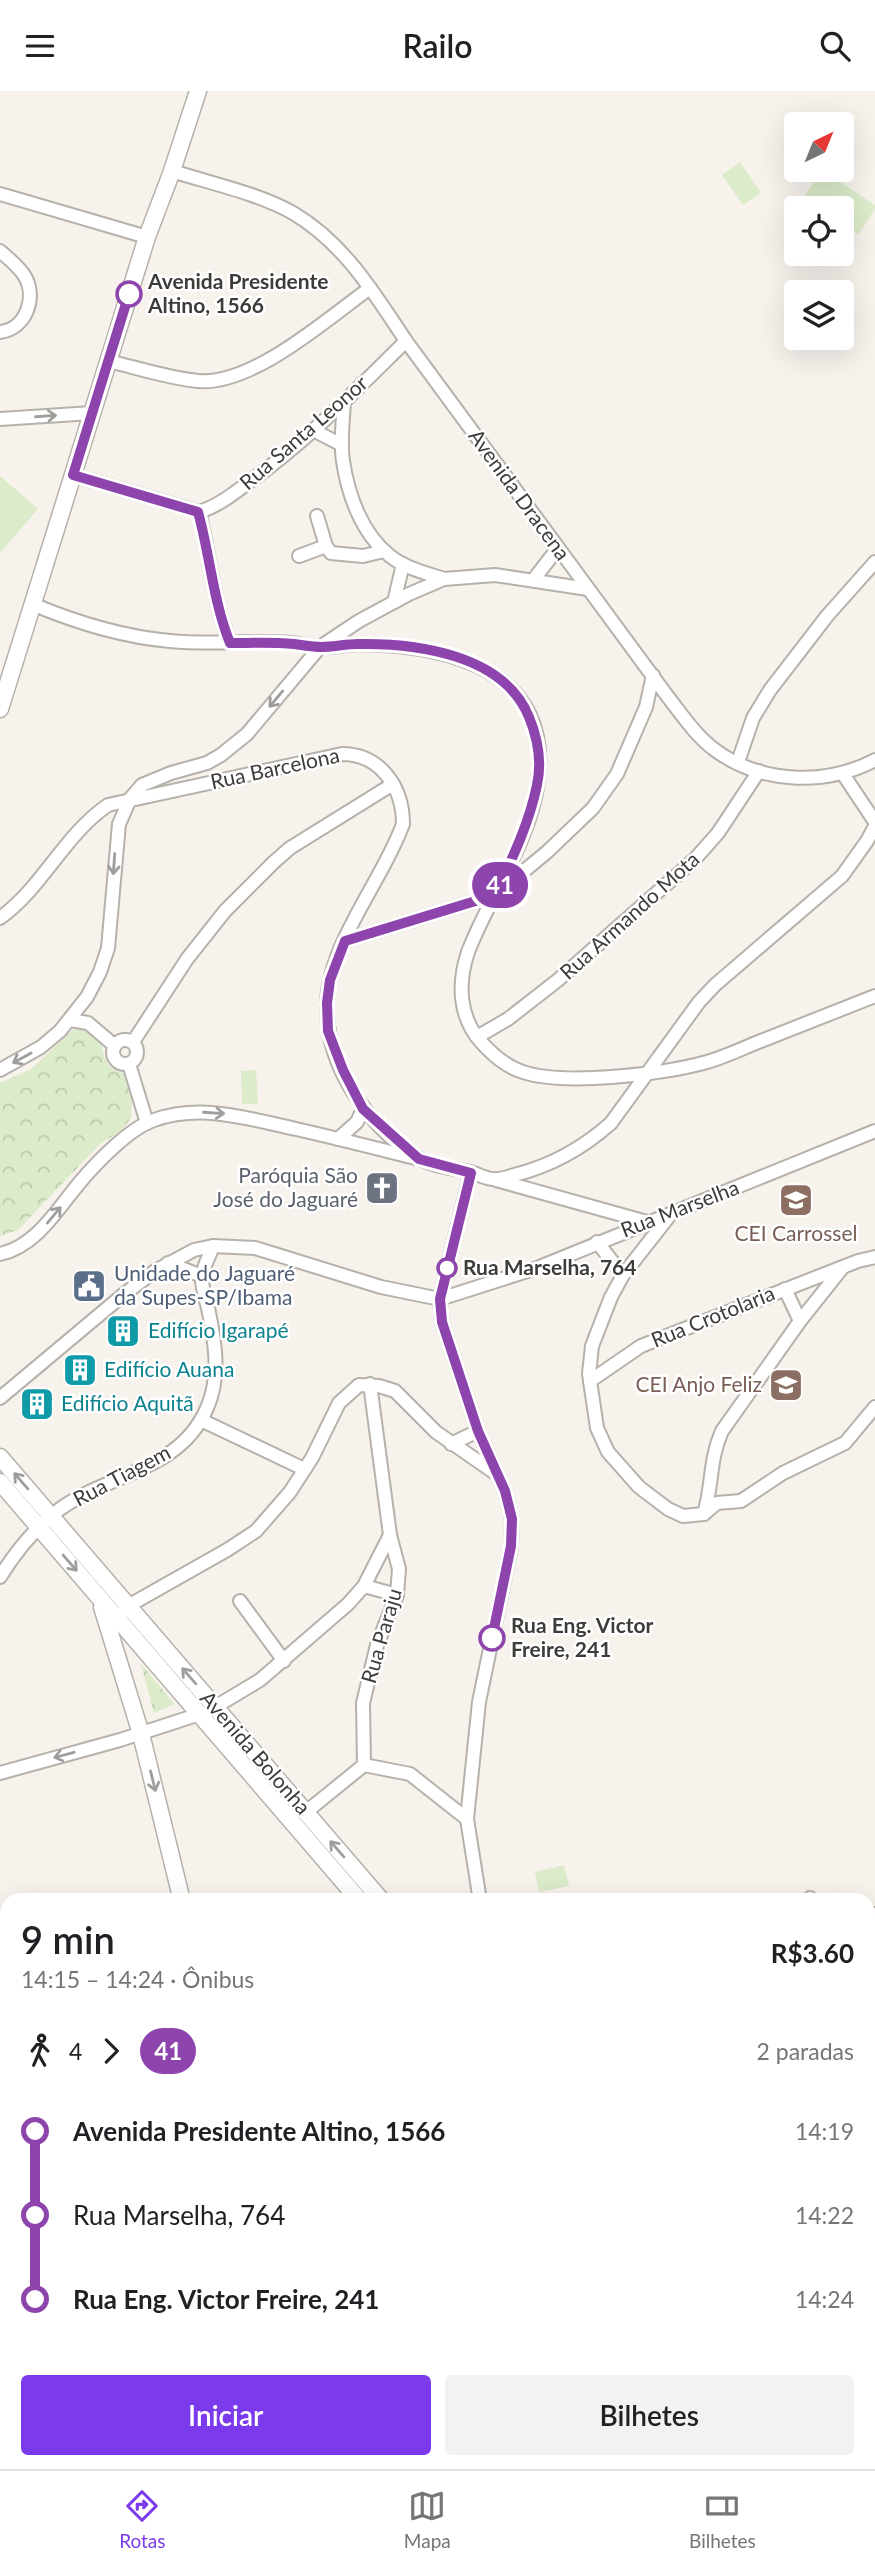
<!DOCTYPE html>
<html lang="pt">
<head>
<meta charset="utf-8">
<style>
	body { margin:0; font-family:Lato,sans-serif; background:#f2f2f2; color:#202124; height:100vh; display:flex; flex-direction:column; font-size:26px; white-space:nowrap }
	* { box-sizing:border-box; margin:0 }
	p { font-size:23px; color:#757577 }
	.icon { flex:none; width:38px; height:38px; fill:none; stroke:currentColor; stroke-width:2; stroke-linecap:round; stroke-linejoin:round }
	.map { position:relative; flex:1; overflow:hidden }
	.details { position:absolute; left:0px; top:1802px; width:875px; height:576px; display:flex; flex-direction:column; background:#fff; border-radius:21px 21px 0 0; box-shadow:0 7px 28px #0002 }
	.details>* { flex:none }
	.badge { padding:0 14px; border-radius:23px; font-size:24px; line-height:46px }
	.needle { width:46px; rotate:43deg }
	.tools { position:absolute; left:784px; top:21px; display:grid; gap:14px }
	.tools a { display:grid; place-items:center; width:70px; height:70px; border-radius:7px; background:#fff; box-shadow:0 7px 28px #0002; font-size:35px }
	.map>.badge { position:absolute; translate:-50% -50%; box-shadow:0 0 0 4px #fff }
	.legs { display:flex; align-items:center; gap:10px; height:77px; padding:0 21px; font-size:23px }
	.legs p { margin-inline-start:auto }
	.overview { display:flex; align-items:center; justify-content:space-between; height:119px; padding:0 21px }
	h1 { font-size:38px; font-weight:600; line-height:52px }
	.primary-button { display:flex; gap:14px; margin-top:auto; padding:14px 21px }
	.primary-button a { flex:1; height:80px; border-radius:7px; background:#7c3aed; color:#fff; font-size:28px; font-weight:600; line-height:80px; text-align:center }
	.primary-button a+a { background:#f2f2f2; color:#202124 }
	ul { padding:0 21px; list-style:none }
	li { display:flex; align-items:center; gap:24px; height:84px; font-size:26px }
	li i { display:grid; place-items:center; width:10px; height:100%; margin:0 9px; background:currentColor }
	li i::after { content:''; width:18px; height:18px; margin:-9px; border:5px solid; border-radius:50%; background:#fff }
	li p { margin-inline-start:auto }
	li:first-child i { background:linear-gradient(#0000 50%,currentColor 0) }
	li:last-child i { background:linear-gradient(currentColor 50%,#0000 0) }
	header { display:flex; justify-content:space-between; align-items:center; height:91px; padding:0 21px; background:#fff; font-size:32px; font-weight:600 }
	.dock { display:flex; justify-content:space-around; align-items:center; height:98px; border-top:2px solid #e0e0e0; background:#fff; font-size:19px; color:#757577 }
	.dock a { display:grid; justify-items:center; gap:4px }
	.dock .current { color:#7c3aed }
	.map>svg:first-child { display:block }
</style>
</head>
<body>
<header><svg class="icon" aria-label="menu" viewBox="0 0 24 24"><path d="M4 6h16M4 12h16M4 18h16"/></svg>Railo<svg class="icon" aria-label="search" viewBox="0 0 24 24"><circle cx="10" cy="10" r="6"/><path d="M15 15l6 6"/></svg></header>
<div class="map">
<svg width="875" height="2378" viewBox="0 0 875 2378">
	<defs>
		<pattern id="park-crowns" width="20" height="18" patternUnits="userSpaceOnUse" patternTransform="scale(1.75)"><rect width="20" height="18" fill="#dcebca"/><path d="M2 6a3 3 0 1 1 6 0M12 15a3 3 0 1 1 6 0" fill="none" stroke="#becaae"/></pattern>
	</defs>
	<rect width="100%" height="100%" fill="#f8f2ed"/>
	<g fill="#dcebca">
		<path d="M740 71 761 102 743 114 722 84Z"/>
		<path d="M822 79 875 114V118L858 144 842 133V117H818L803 107Z"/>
		<path d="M0 385 38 418 0 462Z"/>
		<path d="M256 979 258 1013H242L241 980Z"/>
		<path d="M564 1774 569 1795 539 1801 535 1781Z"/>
	</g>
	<g fill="url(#park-crowns)">
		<path d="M77 935 101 951C105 969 105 977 125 983L132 1005 131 1027 122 1039 100 1053 18 1139 0 1145V992L31 978Z"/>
		<path d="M141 1573 175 1613 154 1622Z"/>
	</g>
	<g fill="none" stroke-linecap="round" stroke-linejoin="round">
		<g stroke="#b7b1ac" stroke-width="16">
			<g id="street">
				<path d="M172 80C210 92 260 103 293 122 344 152 374 202 406 250L668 606C682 624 696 645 715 659 761 693 826 695 875 669"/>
				<path d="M0 103 147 146"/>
				<path d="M0 160C8 167 18 175 24 184 38 206 26 238 0 241"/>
				<path d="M108 270C138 277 168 287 198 290 252 295 327 228 370 197"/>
				<path d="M344 311C343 330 340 351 343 370 348 404 362 443 390 465 405 477 426 482 444 488"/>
				<path d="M0 328 92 322"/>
				<path d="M313 339 342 354"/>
				<path d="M73 384 199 421C218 415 233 403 249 391 307 350 356 299 406 250"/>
				<path d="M199 421C210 465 213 510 230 552"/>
				<path d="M317 425 326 455 331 462 363 465 384 460"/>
				<path d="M299 465 326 455"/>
				<path d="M534 488 558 457"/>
				<path d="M394 511 403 473"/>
				<path d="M32 513C75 531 124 546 170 550 211 554 252 549 292 552 301 553 310 556 319 556 333 557 347 553 361 553 449 555 552 578 538 690 531 749 489 806 468 861 458 891 458 925 481 951 493 964 506 976 523 981 564 995 664 983 707 971 725 966 743 957 761 950 799 935 837 920 875 905"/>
				<path d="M738 671 753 627 770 599 827 525 875 471"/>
				<path d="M843 683 875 731"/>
				<path d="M0 827C43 796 64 744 108 714L342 663C380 663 403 696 403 733 383 789 329 851 327 912 325 974 367 1034 417 1066 432 1076 456 1077 473 1082 480 1084 487 1088 493 1088 500 1089 508 1086 514 1084 551 1075 583 1057 611 1032L699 911 715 894 842 785 867 750 875 735"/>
				<path d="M345 850 495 804 547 761 593 717 617 683 646 616 653 584"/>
				<path d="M70 929 88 932 115 955"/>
				<path d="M477 946 508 928 558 889 695 768 718 742 759 680"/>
				<circle cx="125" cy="961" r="12"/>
				<path d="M133 951 187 868 225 820 274 771 290 757 393 693"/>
				<path d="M129 973 147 1032"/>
				<path d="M0 979 41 956 60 940 87 906 100 881 108 857 119 733 130 708 142 694 171 682 207 672 221 664 247 643 320 556 359 530 409 503 444 488 495 484 588 498"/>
				<path d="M338 1048 357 1031 363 1018"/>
				<path d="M471 1081 440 1208 442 1231 478 1340 505 1400 512 1428 511 1456 479 1611 467 1728 480 1810"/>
				<path d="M496 1089 647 1131"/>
				<path d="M670 1124 623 1184 611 1206 592 1255 589 1283 597 1337 608 1361 639 1396 668 1418 683 1425 704 1423 717 1412 741 1410 783 1382 845 1352 875 1316"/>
				<path d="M597 1151 623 1184"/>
				<path d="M0 1163C37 1155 58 1117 81 1090 98 1070 130 1037 154 1029 202 1012 249 1028 296 1038 336 1047 375 1057 415 1067"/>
				<path d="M168 1172 202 1185"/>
				<path d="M785 1198 800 1230"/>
				<path d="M590 1290 641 1255 858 1170 875 1166"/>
				<path d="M0 1307 123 1204 155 1180 194 1159 213 1155 255 1157 381 1196 440 1208 537 1177 875 1040"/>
				<path d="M201 1329 304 1378"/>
				<path d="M451 1353 478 1340"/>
				<path d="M704 1423C713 1393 709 1369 722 1340L800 1230 843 1176"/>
				<path d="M0 1486C16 1460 36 1436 60 1418 110 1382 180 1380 207 1317 221 1286 215 1249 208 1217 206 1208 201 1195 202 1185 203 1176 210 1164 213 1155"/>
				<path d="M364 1495 397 1504"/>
				<path d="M240 1510 284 1570"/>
				<path d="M123 1522 128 1515 227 1459 256 1440 290 1401 312 1367 339 1312 359 1294 379 1295 395 1300 436 1341 495 1382"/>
				<path d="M215 1616 260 1589 348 1513 364 1495 390 1444"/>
				<path d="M364 1674 363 1612 377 1554 397 1504 399 1478 390 1444 370 1293"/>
				<path d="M0 1682 120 1649 200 1623"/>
				<path d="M306 1721 364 1674 410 1683 467 1728"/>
				<path d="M810 1807 812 1810"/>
				<path d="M868 1827 875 1823"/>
				<path d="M0 1950 7 1954"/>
				<path d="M0 2058 7 2062"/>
				<path d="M868 2095 875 2094"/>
				<path d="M868 2194 875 2321"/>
				<path d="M0 2354 7 2358"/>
			</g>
		</g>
		<g stroke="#b7b1ac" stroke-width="19">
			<g id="secondary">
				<path d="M0 618 147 146 172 80 198 0"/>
				<path d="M0 1366 382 1810"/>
				<path d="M0 1391 360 1810"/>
				<path d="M102 1516 141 1643 182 1810"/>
				<path d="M511 2371 512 2378"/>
				<path d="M535 2371V2378"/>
				<path d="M22 2378 25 2371"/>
			</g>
		</g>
		<use href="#street" stroke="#fff" stroke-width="12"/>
		<use href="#secondary" stroke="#fff" stroke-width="16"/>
	</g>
	<defs><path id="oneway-shaft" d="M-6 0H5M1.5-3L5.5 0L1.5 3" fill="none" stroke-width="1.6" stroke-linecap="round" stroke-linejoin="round" transform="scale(1.75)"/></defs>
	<g stroke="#9e9e9c">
		<use href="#oneway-shaft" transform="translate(46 325) rotate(-4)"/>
		<use href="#oneway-shaft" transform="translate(276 608) rotate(130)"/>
		<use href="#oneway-shaft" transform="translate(114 773) rotate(94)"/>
		<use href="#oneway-shaft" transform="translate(22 967) rotate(151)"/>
		<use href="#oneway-shaft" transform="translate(214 1022) rotate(4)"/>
		<use href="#oneway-shaft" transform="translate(54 1124) rotate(-50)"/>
		<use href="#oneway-shaft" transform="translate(21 1390) rotate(-131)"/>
		<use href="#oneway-shaft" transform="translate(70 1472) rotate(49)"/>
		<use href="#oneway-shaft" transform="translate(189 1585) rotate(-131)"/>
		<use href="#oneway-shaft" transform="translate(64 1664) rotate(165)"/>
		<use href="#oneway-shaft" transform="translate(153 1690) rotate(76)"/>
		<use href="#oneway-shaft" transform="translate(337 1758) rotate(-131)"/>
	</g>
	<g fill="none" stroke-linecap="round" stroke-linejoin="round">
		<g stroke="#fff" stroke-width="16">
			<path id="line-1" d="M129 203 73 384 198 421C210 464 213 510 230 552 251 552 273 551 294 553 303 554 312 556 321 556 333 556 346 553 358 553 418 552 504 564 529 626 538 648 542 671 537 694 529 733 512 768 495 804L345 850 330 889 327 912 328 940 343 979 363 1018 419 1068 471 1082 440 1208 442 1231 478 1340 505 1400 512 1428 511 1455 492 1547"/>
		</g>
		<use href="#line-1" stroke="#8e44ad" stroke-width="10"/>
	</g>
	<defs>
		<g id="church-square" transform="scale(1.75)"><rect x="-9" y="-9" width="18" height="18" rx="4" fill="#6b7280" stroke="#fff"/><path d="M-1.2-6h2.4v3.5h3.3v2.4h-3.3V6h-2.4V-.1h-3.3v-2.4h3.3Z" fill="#fff"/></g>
		<g id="school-square" transform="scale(1.75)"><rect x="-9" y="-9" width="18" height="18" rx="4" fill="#8d6e63" stroke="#fff"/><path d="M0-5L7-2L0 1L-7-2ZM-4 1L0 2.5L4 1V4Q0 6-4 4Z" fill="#fff"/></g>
		<g id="civic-square" transform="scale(1.75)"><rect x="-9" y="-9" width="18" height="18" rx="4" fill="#5c6f8a" stroke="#fff"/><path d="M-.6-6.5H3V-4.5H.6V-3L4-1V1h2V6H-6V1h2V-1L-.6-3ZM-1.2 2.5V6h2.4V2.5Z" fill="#fff"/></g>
		<g id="building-square" transform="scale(1.75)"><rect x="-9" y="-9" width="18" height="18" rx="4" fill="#0f9aa8" stroke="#fff"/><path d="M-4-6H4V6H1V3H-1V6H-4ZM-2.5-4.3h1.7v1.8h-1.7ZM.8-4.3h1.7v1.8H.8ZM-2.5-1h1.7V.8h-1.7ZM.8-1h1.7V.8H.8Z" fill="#fff"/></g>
	</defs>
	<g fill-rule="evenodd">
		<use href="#church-square" x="382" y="1097"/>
		<use href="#school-square" x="796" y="1109"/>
		<use href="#civic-square" x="89" y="1195"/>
		<use href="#building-square" x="123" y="1240"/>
		<use href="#building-square" x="80" y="1279"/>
		<use href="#school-square" x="786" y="1294"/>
		<use href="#building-square" x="37" y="1313"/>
	</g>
	<g fill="#fff" stroke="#8e44ad" stroke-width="3.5">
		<circle cx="129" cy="203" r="12"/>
		<circle cx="447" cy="1177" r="9"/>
		<circle cx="492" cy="1547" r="12"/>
	</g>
	<g text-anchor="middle" stroke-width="5" stroke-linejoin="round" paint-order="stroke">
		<g font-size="21" font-weight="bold" fill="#3e3c39" stroke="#fff" text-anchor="start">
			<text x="148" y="198">Avenida Presidente<tspan x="148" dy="24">Altino, 1566</tspan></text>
			<text x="463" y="1184">Rua Marselha, 764</text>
			<text x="511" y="1542">Rua Eng. Victor<tspan x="511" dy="24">Freire, 241</tspan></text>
		</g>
		<g font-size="21" fill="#3e3c39" stroke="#fff">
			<text transform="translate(304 342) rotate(-41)" y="7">Rua Santa Leonor</text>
			<text transform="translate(519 404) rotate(54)" y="7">Avenida Dracena</text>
			<text transform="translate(275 678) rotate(-12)" y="7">Rua Barcelona</text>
			<text transform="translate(630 825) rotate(-42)" y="7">Rua Armando Mota</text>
			<text transform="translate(680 1118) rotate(-21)" y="7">Rua Marselha</text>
			<text transform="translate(713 1226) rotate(-22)" y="7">Rua Crotolaria</text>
			<text transform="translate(122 1385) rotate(-28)" y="7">Rua Tiagem</text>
			<text transform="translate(382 1545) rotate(-74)" y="7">Rua Paraju</text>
			<text transform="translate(255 1662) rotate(49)" y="7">Avenida Bolonha</text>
		</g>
		<g font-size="21" fill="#5b616d" stroke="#fff" text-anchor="end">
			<text x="358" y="1092">Paróquia São<tspan x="358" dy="24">José do Jaguaré</tspan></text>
		</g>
		<g font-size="21" fill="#785e54" stroke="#fff">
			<text x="796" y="1150">CEI Carrossel</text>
			<text x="762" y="1301" text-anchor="end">CEI Anjo Feliz</text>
		</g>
		<g font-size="21" fill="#4e5e75" stroke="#fff" text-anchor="start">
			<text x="114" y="1190">Unidade do Jaguaré<tspan x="114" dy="24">da Supes-SP/Ibama</tspan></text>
		</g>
		<g font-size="21" fill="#0d838f" stroke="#fff" text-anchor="start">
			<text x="148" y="1247">Edifício Igarapé</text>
			<text x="104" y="1286">Edifício Auana</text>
			<text x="61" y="1320">Edifício Aquitã</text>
		</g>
	</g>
</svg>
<div class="tools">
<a><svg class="needle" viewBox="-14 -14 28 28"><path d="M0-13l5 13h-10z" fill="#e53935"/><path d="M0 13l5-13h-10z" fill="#757577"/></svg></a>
<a><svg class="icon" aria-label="locate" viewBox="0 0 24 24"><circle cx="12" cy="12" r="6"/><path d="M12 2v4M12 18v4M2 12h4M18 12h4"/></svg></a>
<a><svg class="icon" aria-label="layers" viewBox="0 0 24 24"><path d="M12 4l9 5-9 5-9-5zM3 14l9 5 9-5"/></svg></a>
</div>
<b class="badge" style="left:500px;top:794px;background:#8e44ad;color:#fff">41</b>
<section class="details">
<div class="overview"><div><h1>9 min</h1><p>14:15 – 14:24 · Ônibus</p></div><b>R$3.60</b></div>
<div class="legs"><svg class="icon" aria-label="walk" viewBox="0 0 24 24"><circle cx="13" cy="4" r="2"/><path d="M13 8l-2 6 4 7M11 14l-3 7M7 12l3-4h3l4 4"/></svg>4<svg class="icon" aria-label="forward" viewBox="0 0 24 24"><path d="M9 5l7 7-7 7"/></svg><b class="badge" style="background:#8e44ad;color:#fff">41</b><p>2 paradas</p></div>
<ul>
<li><i style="color:#8e44ad"></i><b>Avenida Presidente Altino, 1566</b><p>14:19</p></li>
<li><i style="color:#8e44ad"></i><span>Rua Marselha, 764</span><p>14:22</p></li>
<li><i style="color:#8e44ad"></i><b>Rua Eng. Victor Freire, 241</b><p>14:24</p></li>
</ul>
<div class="primary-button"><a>Iniciar</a><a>Bilhetes</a></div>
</section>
</div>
<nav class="dock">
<a class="current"><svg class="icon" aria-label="directions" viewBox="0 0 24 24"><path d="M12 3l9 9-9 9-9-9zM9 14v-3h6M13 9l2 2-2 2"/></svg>Rotas</a>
<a><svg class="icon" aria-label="map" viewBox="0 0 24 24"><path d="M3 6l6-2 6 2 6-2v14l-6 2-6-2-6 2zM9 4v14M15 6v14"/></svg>Mapa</a>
<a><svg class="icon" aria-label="tickets" viewBox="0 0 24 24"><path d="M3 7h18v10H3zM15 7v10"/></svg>Bilhetes</a>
</nav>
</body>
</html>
